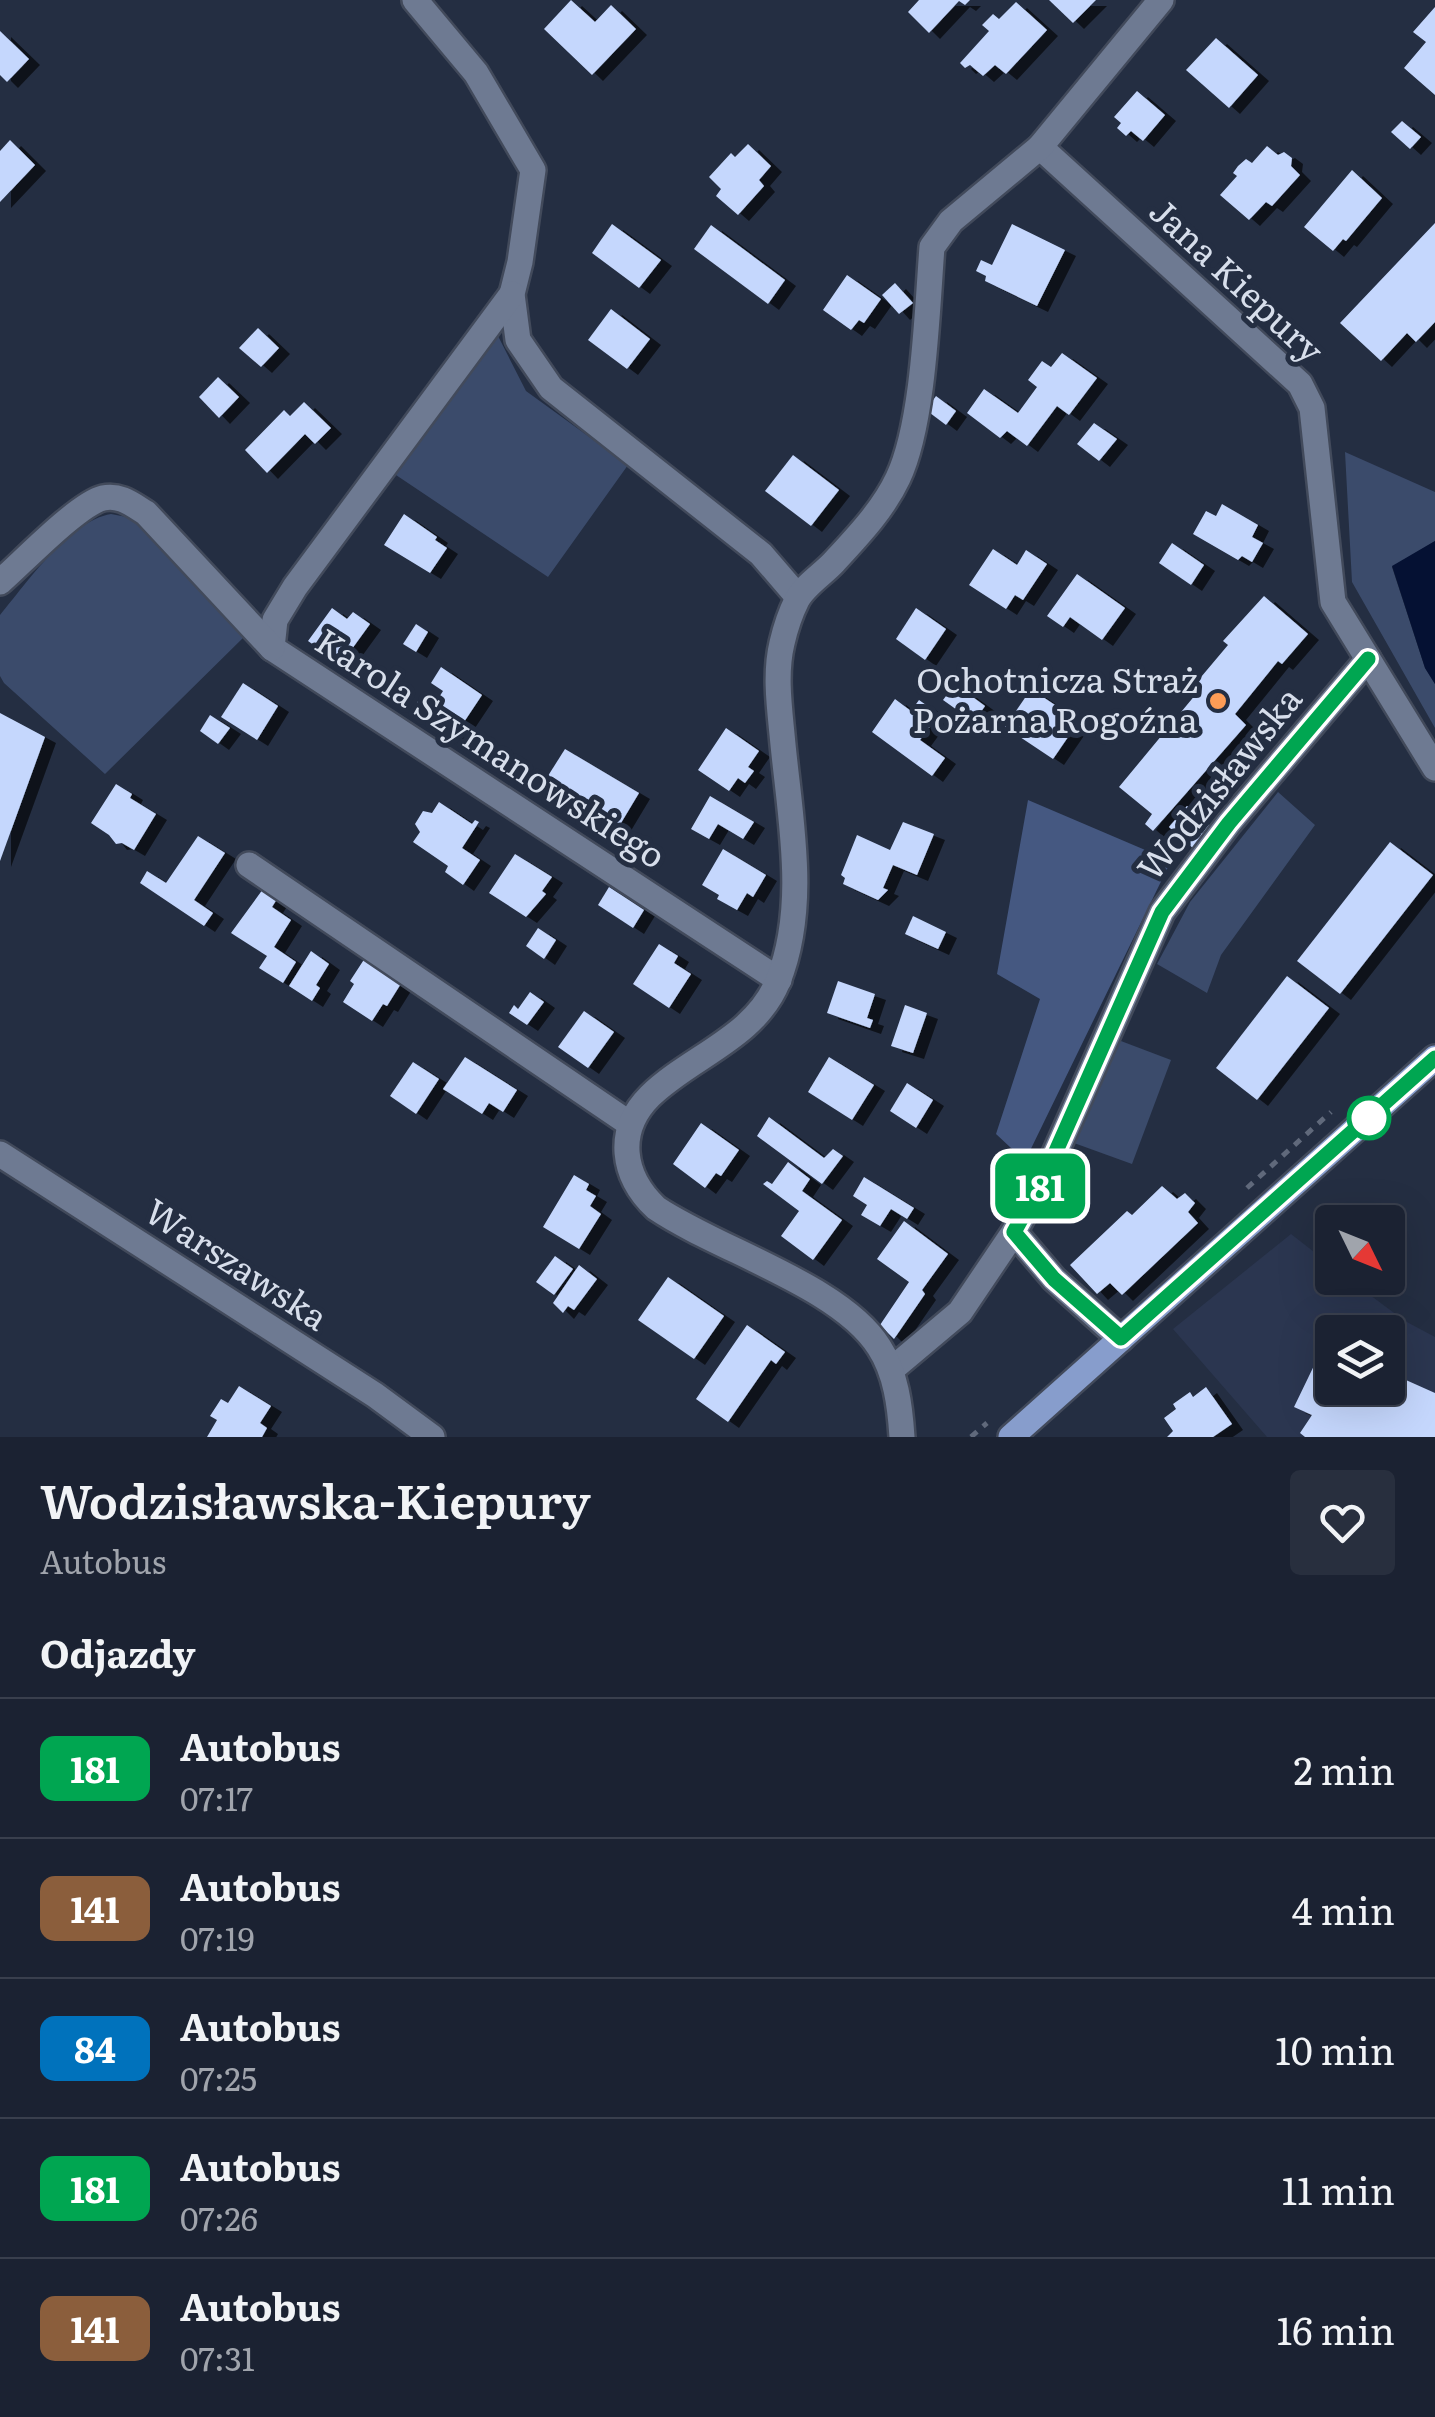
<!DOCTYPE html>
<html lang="pl">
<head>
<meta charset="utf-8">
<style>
	body { margin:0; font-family:Literata,serif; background:#282f3e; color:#f1f3f6; height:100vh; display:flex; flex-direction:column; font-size:38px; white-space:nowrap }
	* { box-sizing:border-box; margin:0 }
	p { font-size:32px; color:#a0a4ac }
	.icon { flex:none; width:55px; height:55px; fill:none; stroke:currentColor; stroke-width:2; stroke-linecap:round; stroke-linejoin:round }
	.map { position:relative; height:1437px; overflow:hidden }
	.details { display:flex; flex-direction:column; background:#1b2232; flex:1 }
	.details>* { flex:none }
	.badge { padding:0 20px; border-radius:15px; font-size:35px; line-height:65px }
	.needle { width:65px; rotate:133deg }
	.fabs { position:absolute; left:1315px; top:1205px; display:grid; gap:20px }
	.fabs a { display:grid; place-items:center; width:90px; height:90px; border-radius:10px; background:#1b2232; box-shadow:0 10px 40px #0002,0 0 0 2px #393f4d; font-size:50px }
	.map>.badge { position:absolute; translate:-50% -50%; box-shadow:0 0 0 5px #fff }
	h2 { padding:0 40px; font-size:38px; line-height:90px }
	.round { display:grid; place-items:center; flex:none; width:105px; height:105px; border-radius:10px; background:#282f3e }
	.overview { display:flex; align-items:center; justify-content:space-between; height:170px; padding:0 40px }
	h1 { font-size:48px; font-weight:600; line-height:75px }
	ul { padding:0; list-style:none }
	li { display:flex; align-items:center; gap:30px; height:140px; padding:0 40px; border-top:2px solid #393f4d }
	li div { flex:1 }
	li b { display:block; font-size:38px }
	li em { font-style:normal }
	li .badge { min-width:110px; font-weight:700; text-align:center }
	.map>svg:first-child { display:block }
</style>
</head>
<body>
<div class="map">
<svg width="1435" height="1437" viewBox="0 0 1435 1437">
	<defs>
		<filter id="shadow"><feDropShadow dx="11" dy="6" stdDeviation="0" flood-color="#0009"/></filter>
	</defs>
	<rect width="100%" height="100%" fill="#242e42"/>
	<path fill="#2b3650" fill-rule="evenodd" d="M1291 1234 1332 1266V1278H1347L1405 1321 1435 1337V1437H1267L1173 1329ZM1332 1332H1388V1388H1332Z"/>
	<g fill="#3b4b6b">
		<path d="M498 336 526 391 628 465 548 577 393 473Z"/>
		<path d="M1345 452 1435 492V541L1392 567 1425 668 1435 684V728L1352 582Z"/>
		<path d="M111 514 137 519 247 634 105 774 4 683 0 676V615C27 583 69 521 111 514Z"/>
		<path d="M1278 792 1315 825 1221 955 1207 993 1157 964 1190 902Z"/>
		<path d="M1113 1038 1171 1060 1132 1164 1074 1143Z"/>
	</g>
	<path fill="#455881" d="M1028 800 1171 861 1025 1161 996 1134 1040 999 997 974Z"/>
	<path fill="#051133" d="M1435 541V684L1425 668 1392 566Z"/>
	<g fill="#c5d7fd" filter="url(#shadow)">
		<path d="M571 0 595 22 611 5 636 29 592 75 544 29Z"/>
		<path d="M919 0H970L965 5 959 1 929 33 908 12Z"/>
		<path d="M1049 0H1096L1073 23Z"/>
		<path d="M1016 2 1047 30 1006 74 995 65 983 76 970 65 965 68 960 63 989 31 982 25 993 14 999 19Z"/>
		<path d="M1435 7V95L1404 68 1426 42 1413 32Z"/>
		<path d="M0 31 29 59 7 82 0 75Z"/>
		<path d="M1216 38 1258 75 1229 108 1186 70Z"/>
		<path d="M1137 91 1165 115 1143 141 1131 131 1126 136 1117 128 1121 123 1114 117Z"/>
		<path d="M1402 121 1421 137 1410 149 1391 132Z"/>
		<path d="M10 140 35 165 0 202V151Z"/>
		<path d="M748 144 771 166 759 180 764 186 738 215 716 196 721 189 709 177 731 153 735 157Z"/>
		<path d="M1267 146 1278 155 1284 152 1292 158 1291 166 1300 175 1272 206 1266 202 1249 220 1220 195 1237 176 1233 173 1238 166 1246 159 1252 163Z"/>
		<path d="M1352 170 1382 198 1346 241 1343 239 1333 251 1304 227Z"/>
		<path d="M1435 223V322L1416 342 1407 333 1381 361 1340 323Z"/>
		<path d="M612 224 661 260 639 288 592 253Z"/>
		<path d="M1012 224 1065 250 1037 306 985 281 986 276 976 271 981 260 992 265Z"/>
		<path d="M711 225 785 280 768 304 694 249Z"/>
		<path d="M847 275 881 299 864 323 859 320 851 330 823 310Z"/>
		<path d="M895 283 913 303 899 314 882 295Z"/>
		<path d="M611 309 650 339 627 369 588 340Z"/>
		<path d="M258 328 279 348 261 367 239 348Z"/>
		<path d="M1062 353 1097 378 1069 415 1057 406 1027 446 1007 431 1000 438 967 413 984 389 1018 413 1037 387 1028 380 1042 361 1051 367Z"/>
		<path d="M218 377 239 397 219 418 199 397Z"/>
		<path d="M936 396 956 411 946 425 926 410Z"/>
		<path d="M304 402 331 428 315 444 305 434 267 473 245 450 284 410 290 416Z"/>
		<path d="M1094 423 1117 439 1099 461 1077 444Z"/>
		<path d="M793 455 839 490 811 526 765 491Z"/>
		<path d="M1222 504 1258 525 1252 537 1263 543 1252 562 1242 556 1238 560 1193 534 1206 511 1216 516Z"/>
		<path d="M404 514 437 537 435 540 447 548 430 573 384 545Z"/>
		<path d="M1172 543 1204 565 1191 585 1159 563Z"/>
		<path d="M993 549 1017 565 1026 550 1047 564 1023 600 1015 595 1006 609 969 585Z"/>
		<path d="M1077 574 1125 608 1102 640 1070 617 1063 627 1047 616Z"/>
		<path d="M1264 596 1308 634 1282 664 1278 661 1235 714 1246 725 1153 831 1145 824 1152 814 1119 787 1201 688 1196 683 1228 645 1223 641Z"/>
		<path d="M332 608 347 619 353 612 370 624 341 664 308 641Z"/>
		<path d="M916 608 946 629 925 660 896 639Z"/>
		<path d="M416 624 428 632 416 652 403 644Z"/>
		<path d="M441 667 482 695 454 737 412 710 421 697 434 705 443 691 431 683Z"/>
		<path d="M243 683 278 706 257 740 221 717Z"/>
		<path d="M955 684 985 706 974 722 943 700Z"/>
		<path d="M1031 689 1079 721 1053 759 1005 727Z"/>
		<path d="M895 699 911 711 919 700 939 714 920 740 945 758 932 776 872 732Z"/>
		<path d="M0 713 45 737 0 861Z"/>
		<path d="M210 715 230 728 218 744 200 731Z"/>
		<path d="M726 728 759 751 748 767 754 771 745 783 738 778 729 791 698 770Z"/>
		<path d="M565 749 639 793 618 828 546 779Z"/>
		<path d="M116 784 132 794 130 798 156 814 134 850 122 843 116 844 109 835 91 823Z"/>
		<path d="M710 796 754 822 743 839 718 824 709 839 691 829Z"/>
		<path d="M439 802 472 824 475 820 479 822 462 848 480 860 463 885 445 872 448 866 413 842 420 832 415 824 423 811 432 813Z"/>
		<path d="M1187 806 1213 828 1195 850 1169 827Z"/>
		<path d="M903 822 934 834 917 875 893 865 883 888 888 890 878 900 843 884 845 878 841 875 857 835 890 850Z"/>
		<path d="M198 836 225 853 194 900 213 913 204 926 140 883 147 871 166 883Z"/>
		<path d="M1390 842 1433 875 1340 994 1297 961Z"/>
		<path d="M723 849 766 875 753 897 747 893 737 910 717 899 719 895 702 885Z"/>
		<path d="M515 854 552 877 542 891 546 894 526 917 489 893Z"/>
		<path d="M609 887 644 910 633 928 598 905Z"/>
		<path d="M263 889 277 899 272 907 291 920 274 947 296 962 283 983 259 968 267 956 231 933Z"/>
		<path d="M913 916 946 932 938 949 905 934Z"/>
		<path d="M538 928 556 940 544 959 526 946Z"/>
		<path d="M659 944 678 956 674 963 691 974 669 1008 633 984Z"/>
		<path d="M311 951 329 964 316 985 320 988 312 1001 289 986Z"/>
		<path d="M365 958 402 982 387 1006 383 1004 372 1021 343 1002 354 984 350 981Z"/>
		<path d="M1287 976 1329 1008 1257 1100 1216 1068Z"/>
		<path d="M838 981 875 994 867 1018 873 1020 870 1028 827 1013Z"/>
		<path d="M530 992 544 1002 527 1025 509 1013 514 1005 518 1009Z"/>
		<path d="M905 1005 927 1013 913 1053 891 1046Z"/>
		<path d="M584 1011 614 1032 588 1068 558 1047Z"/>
		<path d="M465 1057 517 1090 503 1112 489 1103 482 1114 443 1089Z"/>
		<path d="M829 1057 874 1085 852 1120 808 1092Z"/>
		<path d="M413 1062 439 1079 416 1114 390 1096Z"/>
		<path d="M907 1083 933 1100 916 1128 890 1111Z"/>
		<path d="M769 1117 824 1158 833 1149 843 1156 822 1184 757 1136Z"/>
		<path d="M701 1123 739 1150 721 1176 716 1173 705 1188 673 1164Z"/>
		<path d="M788 1162 810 1179 802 1191 842 1220 813 1260 781 1236 799 1211 763 1184 767 1181 772 1184Z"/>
		<path d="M574 1175 589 1184 586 1190 596 1196 590 1206 601 1214 579 1249 543 1227Z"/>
		<path d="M864 1177 914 1208 907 1219 891 1209 880 1226 861 1215 867 1205 853 1196Z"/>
		<path d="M1162 1186 1177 1199 1185 1193 1195 1203 1188 1212 1198 1223 1122 1295 1110 1283 1097 1294 1070 1265 1127 1211 1132 1215Z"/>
		<path d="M904 1221 948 1254 922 1290 925 1294 894 1339 880 1325 909 1282 877 1259Z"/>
		<path d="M555 1256 573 1269 554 1295 536 1282Z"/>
		<path d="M579 1265 597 1279 574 1310 568 1306 563 1313 553 1303Z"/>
		<path d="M668 1277 724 1316 694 1359 638 1320Z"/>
		<path d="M747 1325 785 1352 776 1364 771 1360 728 1422 696 1399Z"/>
		<path d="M1332 1346V1388H1388V1372L1435 1393V1437H1305L1300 1433 1312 1415 1294 1407 1323 1347Z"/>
		<path d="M239 1386 271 1406 260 1423 267 1428 262 1437H207L217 1420 210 1416 221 1399 228 1403Z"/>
		<path d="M1206 1387 1232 1424 1213 1437H1167L1173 1431 1164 1418 1176 1409 1173 1404 1190 1392 1193 1397Z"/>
	</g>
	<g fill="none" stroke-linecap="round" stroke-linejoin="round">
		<g stroke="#424a5b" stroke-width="30">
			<g id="minor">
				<path d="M415 0 476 73 533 170 520 262 512 294 518 340 551 388 761 554 798 597"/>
				<path d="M1040 147 1300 384 1312 408 1333 602 1435 768"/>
				<path d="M512 294 295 587 275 620 272 648 779 980"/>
				<path d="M0 582C22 563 78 504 103 498 120 494 133 505 146 513L272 648"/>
				<path d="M249 865 630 1124"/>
				<path d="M0 1154 375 1395 432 1437"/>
				<path d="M1121 1339 1054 1279 1014 1232 1045 1176 1162 912 1229 823 1368 659"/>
				<path d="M891 1370 960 1312 1014 1232"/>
				<path d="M902 1437C900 1406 896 1373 879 1347 841 1286 718 1250 656 1208 622 1176 615 1131 650 1096 691 1056 755 1038 778 981 809 904 789 814 782 734 779 704 775 672 782 643 785 630 791 612 797 600 804 586 823 574 834 562 857 537 883 510 898 478 924 423 927 310 932 247L951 221 1040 147 1161 0"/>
			</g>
		</g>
		<g stroke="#424a5b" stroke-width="30">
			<path id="major" d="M1011 1437 1435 1058"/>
		</g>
		<g stroke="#60697b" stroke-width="5" stroke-dasharray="8 8" stroke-linecap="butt">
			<path d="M1247 1188 1331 1112"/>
			<path d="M971 1437 987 1423"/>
		</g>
		<use href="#minor" stroke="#6e7a92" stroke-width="25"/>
		<use href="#major" stroke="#879dcc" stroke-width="25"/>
	</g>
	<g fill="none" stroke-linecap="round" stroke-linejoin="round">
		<g stroke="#fff" stroke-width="22">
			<path id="line" d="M1368 659 1229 823 1162 912 1045 1176 1014 1232 1054 1279 1121 1338 1435 1058"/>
		</g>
		<use href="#line" stroke="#00a651" stroke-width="15"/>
	</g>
	<circle fill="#fd9c56" stroke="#242e42" stroke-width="4" cx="1218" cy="701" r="10"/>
	<circle fill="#fff" stroke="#00a651" stroke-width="5" cx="1369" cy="1118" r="20"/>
	<g text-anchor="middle" stroke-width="10" stroke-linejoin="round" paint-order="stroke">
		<g font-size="35" fill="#d7deeb" stroke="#242e42">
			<text transform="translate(1236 281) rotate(43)" y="12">Jana Kiepury</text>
			<text transform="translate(490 749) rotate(33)" y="12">Karola Szymanowskiego</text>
			<text transform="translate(1220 784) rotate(-51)" y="12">Wodzisławska</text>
			<text transform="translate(236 1265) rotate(33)" y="12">Warszawska</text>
		</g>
		<g font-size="35" fill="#d7deeb" stroke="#242e42" text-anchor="end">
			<text x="1198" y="693">Ochotnicza Straż<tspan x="1198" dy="40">Pożarna Rogoźna</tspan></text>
		</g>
	</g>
</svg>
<div class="fabs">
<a><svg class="needle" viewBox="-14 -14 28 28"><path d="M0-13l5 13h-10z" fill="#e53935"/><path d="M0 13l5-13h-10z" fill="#a0a4ac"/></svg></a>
<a><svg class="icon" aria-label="layers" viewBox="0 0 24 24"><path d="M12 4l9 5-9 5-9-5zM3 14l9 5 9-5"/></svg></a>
</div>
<b class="badge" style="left:1040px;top:1186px;background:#00a651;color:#fff">181</b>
</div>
<section class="details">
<div class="overview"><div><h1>Wodzisławska-Kiepury</h1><p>Autobus</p></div><a class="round"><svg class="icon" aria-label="heart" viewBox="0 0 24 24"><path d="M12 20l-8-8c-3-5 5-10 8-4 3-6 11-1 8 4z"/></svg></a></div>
<h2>Odjazdy</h2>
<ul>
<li><span class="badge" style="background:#00a651;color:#fff">181</span><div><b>Autobus</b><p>07:17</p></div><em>2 min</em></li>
<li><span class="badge" style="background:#8b5e3c;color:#fff">141</span><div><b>Autobus</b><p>07:19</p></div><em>4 min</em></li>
<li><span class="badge" style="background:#0072bc;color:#fff">84</span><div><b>Autobus</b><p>07:25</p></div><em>10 min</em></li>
<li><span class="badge" style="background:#00a651;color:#fff">181</span><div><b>Autobus</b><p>07:26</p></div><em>11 min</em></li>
<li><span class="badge" style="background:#8b5e3c;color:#fff">141</span><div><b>Autobus</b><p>07:31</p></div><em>16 min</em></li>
</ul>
</section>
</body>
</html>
